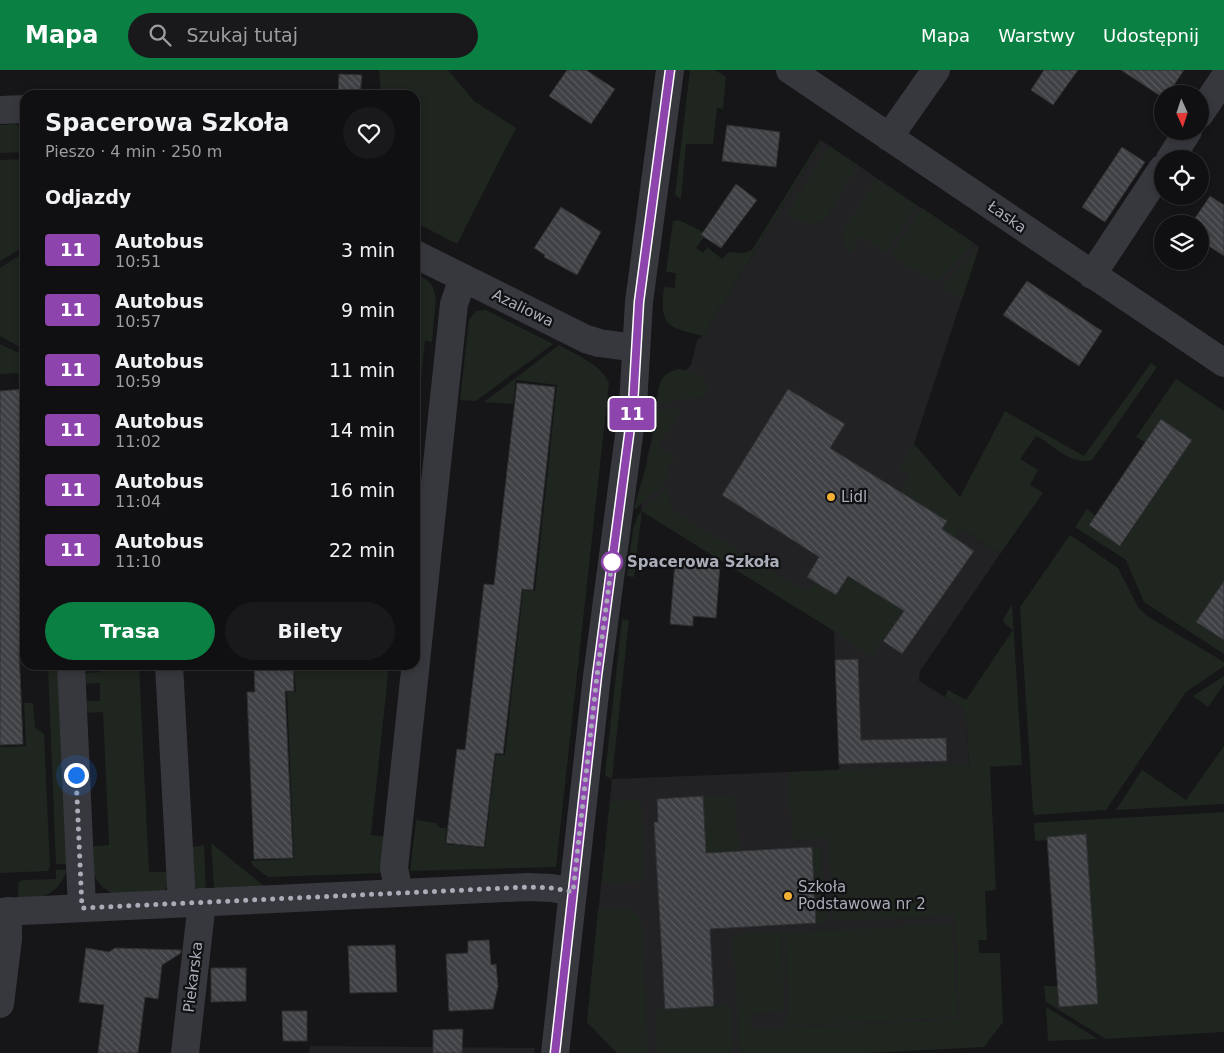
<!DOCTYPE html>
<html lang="pl">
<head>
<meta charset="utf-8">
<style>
	body { margin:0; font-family:"DejaVu Sans",sans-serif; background:#19191b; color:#f1f3f6; height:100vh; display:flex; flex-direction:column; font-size:19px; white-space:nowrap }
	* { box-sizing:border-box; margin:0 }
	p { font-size:16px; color:#9c9d9f }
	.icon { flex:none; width:28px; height:28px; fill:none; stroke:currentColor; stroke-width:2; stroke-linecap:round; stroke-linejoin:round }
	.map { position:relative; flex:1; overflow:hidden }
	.drawer { position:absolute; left:20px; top:20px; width:400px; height:580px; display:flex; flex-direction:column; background:#101012; border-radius:15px; box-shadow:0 2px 8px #0003,0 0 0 1px #303032 }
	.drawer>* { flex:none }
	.badge { padding:0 10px; border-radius:4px; font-size:18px; line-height:32px }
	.needle { width:32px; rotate:177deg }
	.tools { position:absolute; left:1154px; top:15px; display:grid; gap:10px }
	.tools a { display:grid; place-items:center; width:55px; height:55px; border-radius:50%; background:#101012; box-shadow:0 2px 8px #0003,0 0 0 1px #303032; font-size:25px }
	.you { position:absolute; width:25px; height:25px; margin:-12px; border:4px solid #fff; border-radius:50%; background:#1a73e8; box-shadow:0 0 0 8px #1a73e833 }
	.map>.badge { position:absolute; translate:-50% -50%; box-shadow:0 0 0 2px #fff }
	h2 { padding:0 25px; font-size:19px; line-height:45px }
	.round { display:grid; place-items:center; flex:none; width:52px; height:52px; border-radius:26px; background:#19191b }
	.headline { display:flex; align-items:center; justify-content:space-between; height:85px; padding:0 25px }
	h1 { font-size:24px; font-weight:800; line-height:38px }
	.action { display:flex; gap:10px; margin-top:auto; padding:10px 25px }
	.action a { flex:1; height:58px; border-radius:30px; background:#0b8043; color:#fff; font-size:20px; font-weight:800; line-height:58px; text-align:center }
	.action a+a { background:#19191b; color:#f1f3f6 }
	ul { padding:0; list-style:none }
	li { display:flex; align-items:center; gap:15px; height:60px; padding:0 25px }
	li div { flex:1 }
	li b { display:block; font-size:19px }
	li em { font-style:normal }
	li .badge { min-width:55px; font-weight:700; text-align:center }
	header { display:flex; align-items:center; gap:30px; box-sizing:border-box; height:70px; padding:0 25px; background:#0b8043; color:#fff }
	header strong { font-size:24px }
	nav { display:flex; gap:28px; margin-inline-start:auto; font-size:18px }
	.search { width:350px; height:45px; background:#19191b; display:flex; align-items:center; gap:12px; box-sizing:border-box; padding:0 18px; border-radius:28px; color:#9c9d9f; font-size:19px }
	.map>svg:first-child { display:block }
</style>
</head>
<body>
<header>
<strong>Mapa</strong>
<div class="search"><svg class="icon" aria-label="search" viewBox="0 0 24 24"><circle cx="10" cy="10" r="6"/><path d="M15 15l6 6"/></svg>Szukaj tutaj</div>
<nav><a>Mapa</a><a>Warstwy</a><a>Udostępnij</a></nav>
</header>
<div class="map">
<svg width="1224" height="983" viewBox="0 0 1224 983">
	<defs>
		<pattern id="building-back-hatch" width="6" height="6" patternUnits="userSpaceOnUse" patternTransform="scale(1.25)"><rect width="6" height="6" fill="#404145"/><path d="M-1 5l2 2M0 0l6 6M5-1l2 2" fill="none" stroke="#595a5e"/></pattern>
	</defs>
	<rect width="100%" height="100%" fill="#161618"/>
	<g fill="#222225">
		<path d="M822 71 979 177 914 374 972 442 961 458 1000 484 920 601 919 611 966 640 984 974 813 983H617L587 952 612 709 839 700 834 561 641 441 647 389 656 350 655 340 659 317 661 311 665 305 672 301 678 299 685 301 691 295 697 270 703 266Z"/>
		<path d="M310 976 535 978 534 983H309Z"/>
	</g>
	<g fill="#1e261f">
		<path d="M379 0H448L474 31 516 58 457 174 415 152V25H381Z"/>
		<path d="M690 0H715L726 7 723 39 717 38 713 74H686L681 129 675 125Z"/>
		<path d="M16 54 25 62V82L0 83V55Z"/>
		<path d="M820 70 822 71 703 266C668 257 659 257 664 217L675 218 676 203 666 202 673 151 679 150 703 162 701 165 704 167 696 178 703 183 707 177 722 189 729 182 744 183 752 180Z"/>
		<path d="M829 76 858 95 824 150 813 154H807L788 143Z"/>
		<path d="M25 89V176L0 191V90Z"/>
		<path d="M877 109 916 135 886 182 860 166 850 183C843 175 842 170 844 160Z"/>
		<path d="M922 138 974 173 936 213 891 185Z"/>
		<path d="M979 177 964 224 962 229 942 217Z"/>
		<path d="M25 182V280L0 266V198Z"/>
		<path d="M415 204C428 209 434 214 436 229L432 272 425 271 415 363Z"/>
		<path d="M486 240 553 274 476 331 460 330 469 250 476 241Z"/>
		<path d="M0 274 25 286V317H19L18 303 0 304Z"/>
		<path d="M559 275C578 286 599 293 609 313L556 797 410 801 416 750 436 753 440 758H446L445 774 485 778 496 685H505L523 520 535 521 557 315 516 310 513 334 484 332Z"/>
		<path d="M1151 293 1157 297 1092 390C1071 396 1054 375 1036 366L1020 389 1038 400 1030 415 1043 423 1000 484 961 458 871 587 834 561 642 441 634 507 627 506 633 459 638 445 666 419 672 438 678 445 807 522 815 512 848 506 894 535 947 451 899 421 910 404 899 397 914 374 960 427 1005 341 1084 386Z"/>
		<path d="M678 299C700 305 709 301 705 327L657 333C659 315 659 305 678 299Z"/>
		<path d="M1176 309 1224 341V511L1197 552 1224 570V584L1144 532 1126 490 1075 457 1087 439 1095 446 1089 455 1121 476 1192 370 1161 349 1145 372 1136 367Z"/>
		<path d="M683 337 658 377 675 387 667 399 665 413 634 440C641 410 657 370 655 340Z"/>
		<path d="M1070 465 1118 498 1138 537 1147 546 1224 592V596L1186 622 1106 740 1035 745 1033 742 1020 537Z"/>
		<path d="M1012 534 1022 695 990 697 996 820 985 821 987 870H978L979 883H1000L1003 952 984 977 866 983H740L733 865 781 863 785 941 751 944 752 960 960 949 955 845 833 851 829 768 792 770 789 702 969 695 966 640 945 627 948 620 966 630 1013 560 1005 554 1003 550Z"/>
		<path d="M622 549 629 550 612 709 607 707 605 704Z"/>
		<path d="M52 595H61L68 794H56L48 598Z"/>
		<path d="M102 595H139L149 802H170C170 809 171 814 165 820 159 826 151 825 143 825 136 825 127 827 120 826 97 820 90 801 89 781L95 776 109 775 103 642 90 643 83 635V631H100V613L82 614V610L86 603 102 602Z"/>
		<path d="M294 595H389L371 765 388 767 384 803 268 807 253 796 251 791 294 789 287 622H296Z"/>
		<path d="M1224 606V614L1208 637 1193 626Z"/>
		<path d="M24 633H33L35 658 44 664 50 797 48 801 0 803V677L26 676Z"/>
		<path d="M1224 676V734L1116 740 1142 700 1186 730Z"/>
		<path d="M703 726H735L740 805 707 808Z"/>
		<path d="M641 729 643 811 602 812 610 732Z"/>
		<path d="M1224 742V962L1106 969 1046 932 1044 916H1057L1059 937 1098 934 1086 765 1048 767 1047 770 1035 771 1034 753Z"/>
		<path d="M211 773 264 816 219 822 214 817Z"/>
		<path d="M204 775 206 823 199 820 192 815 188 778Z"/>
		<path d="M812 777H821L826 852 816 853Z"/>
		<path d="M56 800H67C56 827 44 827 18 830V816L19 812 23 810 56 809Z"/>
		<path d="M630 838 641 849 648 983H617L587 952 598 840Z"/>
		<path d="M952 854 957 947 785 956V947L789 946 785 863Z"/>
		<path d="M731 936 733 983H657L655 939Z"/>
		<path d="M1046 937 1098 969 1048 971Z"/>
	</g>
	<g fill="url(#building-back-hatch)" stroke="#303034">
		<path d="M567 0H586L615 19 591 54 549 26Z"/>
		<path d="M1044 0H1078L1053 35 1031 20Z"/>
		<path d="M1121 0H1184L1168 24H1162V27Z"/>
		<path d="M339 4 362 5 360 25H338Z"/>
		<path d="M727 55 780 62 776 97 722 91Z"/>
		<path d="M1122 77 1145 92 1105 152 1082 137Z"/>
		<path d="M736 114 757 130 721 178 701 165Z"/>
		<path d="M1210 126 1224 135V186L1200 170V154H1191Z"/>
		<path d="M561 137 601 162 577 205 544 187 545 185 534 178Z"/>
		<path d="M1027 211 1102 261 1079 296 1003 245Z"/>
		<path d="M517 313 555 317 533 520 522 519 503 684 495 683 484 777 446 773 457 679 465 680 484 514 494 515Z"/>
		<path d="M25 319V578L19 579 23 674 0 675V321Z"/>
		<path d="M788 319 845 354 830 378 947 451 942 459 974 481 902 584 883 571 904 541 848 506 836 525 807 507 819 487 722 425Z"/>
		<path d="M1161 349 1192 370 1120 476 1089 455Z"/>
		<path d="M675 492 720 495 716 548 693 546V556L670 554Z"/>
		<path d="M1224 511V570L1196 552Z"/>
		<path d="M858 589 861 670 946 668 947 691 839 694 835 590Z"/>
		<path d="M254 595H293L294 621H285L293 788 254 789 247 622H255Z"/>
		<path d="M703 726 706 783 812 777 816 853 710 859 714 936 665 939 654 752H658L657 729Z"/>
		<path d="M1086 764 1098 934 1059 937 1047 767Z"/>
		<path d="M489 870 491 895 496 894 498 916 493 939 449 941 446 884 468 883V871Z"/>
		<path d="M395 875 397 922 350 923 348 876Z"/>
		<path d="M86 878 109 882 115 878 181 880V883L162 895 158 929 145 927 138 983H98L104 935 79 932Z"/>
		<path d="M211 898H246V931L211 932Z"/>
		<path d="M282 941H307V971H283Z"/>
		<path d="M463 959 462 983H433V960Z"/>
	</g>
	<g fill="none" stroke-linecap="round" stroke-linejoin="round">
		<g stroke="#37383d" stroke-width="28">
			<path d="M0 40 25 39"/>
			<path d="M1200 44 1224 8"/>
			<path d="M889 67 936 0"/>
			<path d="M1170 89 1188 61"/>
			<path d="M415 184 586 269 599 273 636 278"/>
			<path d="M1092 205 1162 99"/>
			<path d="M71 595 82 838"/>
			<path d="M169 595 182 833"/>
			<path d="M399 823 394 798 454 234 463 208"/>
			<path d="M0 842 528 817 552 818 573 822"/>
			<path d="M0 934 8 869V841"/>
			<path d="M185 983 202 832"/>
			<path d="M555 983 597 606 633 335 639 232 670 0"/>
		</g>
		<path stroke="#37383d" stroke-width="28" d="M790 0 1224 293"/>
	</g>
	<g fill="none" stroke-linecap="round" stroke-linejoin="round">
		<g stroke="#fff" stroke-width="11">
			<path id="line" d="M555 983 597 606 633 335 639 232 670 0"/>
		</g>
		<use href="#line" stroke="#8e44ad" stroke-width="8"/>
		<path stroke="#a8adb8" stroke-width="5" stroke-dasharray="0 9" d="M76 705 82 838 528 817 552 818 573 822 597 606 612 492"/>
	</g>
	<g fill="#f2b134" stroke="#111113" stroke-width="2">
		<circle cx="831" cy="427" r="5"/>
		<circle cx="788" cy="826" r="5"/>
	</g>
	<circle fill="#fff" stroke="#8e44ad" stroke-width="2.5" cx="612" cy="492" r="10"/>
	<g text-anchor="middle" stroke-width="4.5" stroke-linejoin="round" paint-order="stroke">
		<g font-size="15" fill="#a8adb8" stroke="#111113">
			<text transform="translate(1007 147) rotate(35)" y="5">Łaska</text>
			<text transform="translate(523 238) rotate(26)" y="5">Azaliowa</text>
			<text transform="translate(193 907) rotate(-83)" y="5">Piekarska</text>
		</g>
		<g font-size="15" fill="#a8adb8" stroke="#111113" text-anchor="start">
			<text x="841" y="432">Lidl</text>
			<text x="798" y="822">Szkoła<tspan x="798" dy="17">Podstawowa nr 2</tspan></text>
		</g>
		<g font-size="15" font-weight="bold" fill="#a8adb8" stroke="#111113" text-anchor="start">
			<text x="627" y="497">Spacerowa Szkoła</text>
		</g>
	</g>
</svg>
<div class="tools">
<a><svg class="needle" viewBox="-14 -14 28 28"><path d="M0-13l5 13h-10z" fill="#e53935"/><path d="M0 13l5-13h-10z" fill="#9c9d9f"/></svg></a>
<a><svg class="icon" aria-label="locate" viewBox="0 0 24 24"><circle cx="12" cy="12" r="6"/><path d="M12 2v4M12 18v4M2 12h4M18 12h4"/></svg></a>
<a><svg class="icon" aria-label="layers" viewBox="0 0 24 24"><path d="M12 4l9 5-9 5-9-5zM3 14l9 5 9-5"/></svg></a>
</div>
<div class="you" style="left:76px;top:705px"></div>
<b class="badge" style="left:632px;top:344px;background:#8e44ad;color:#fff">11</b>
<section class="drawer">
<div class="headline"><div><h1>Spacerowa Szkoła</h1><p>Pieszo · 4 min · 250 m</p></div><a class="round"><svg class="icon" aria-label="heart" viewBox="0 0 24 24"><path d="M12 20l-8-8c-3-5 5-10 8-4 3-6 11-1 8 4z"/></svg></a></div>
<h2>Odjazdy</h2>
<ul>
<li><span class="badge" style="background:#8e44ad;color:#fff">11</span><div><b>Autobus</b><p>10:51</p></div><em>3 min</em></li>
<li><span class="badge" style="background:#8e44ad;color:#fff">11</span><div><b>Autobus</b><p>10:57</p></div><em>9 min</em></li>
<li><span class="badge" style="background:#8e44ad;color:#fff">11</span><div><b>Autobus</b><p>10:59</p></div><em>11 min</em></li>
<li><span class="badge" style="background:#8e44ad;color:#fff">11</span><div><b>Autobus</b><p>11:02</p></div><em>14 min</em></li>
<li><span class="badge" style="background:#8e44ad;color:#fff">11</span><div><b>Autobus</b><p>11:04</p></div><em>16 min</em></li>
<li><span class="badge" style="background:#8e44ad;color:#fff">11</span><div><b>Autobus</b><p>11:10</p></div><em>22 min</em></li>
</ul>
<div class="action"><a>Trasa</a><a>Bilety</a></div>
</section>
</div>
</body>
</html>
